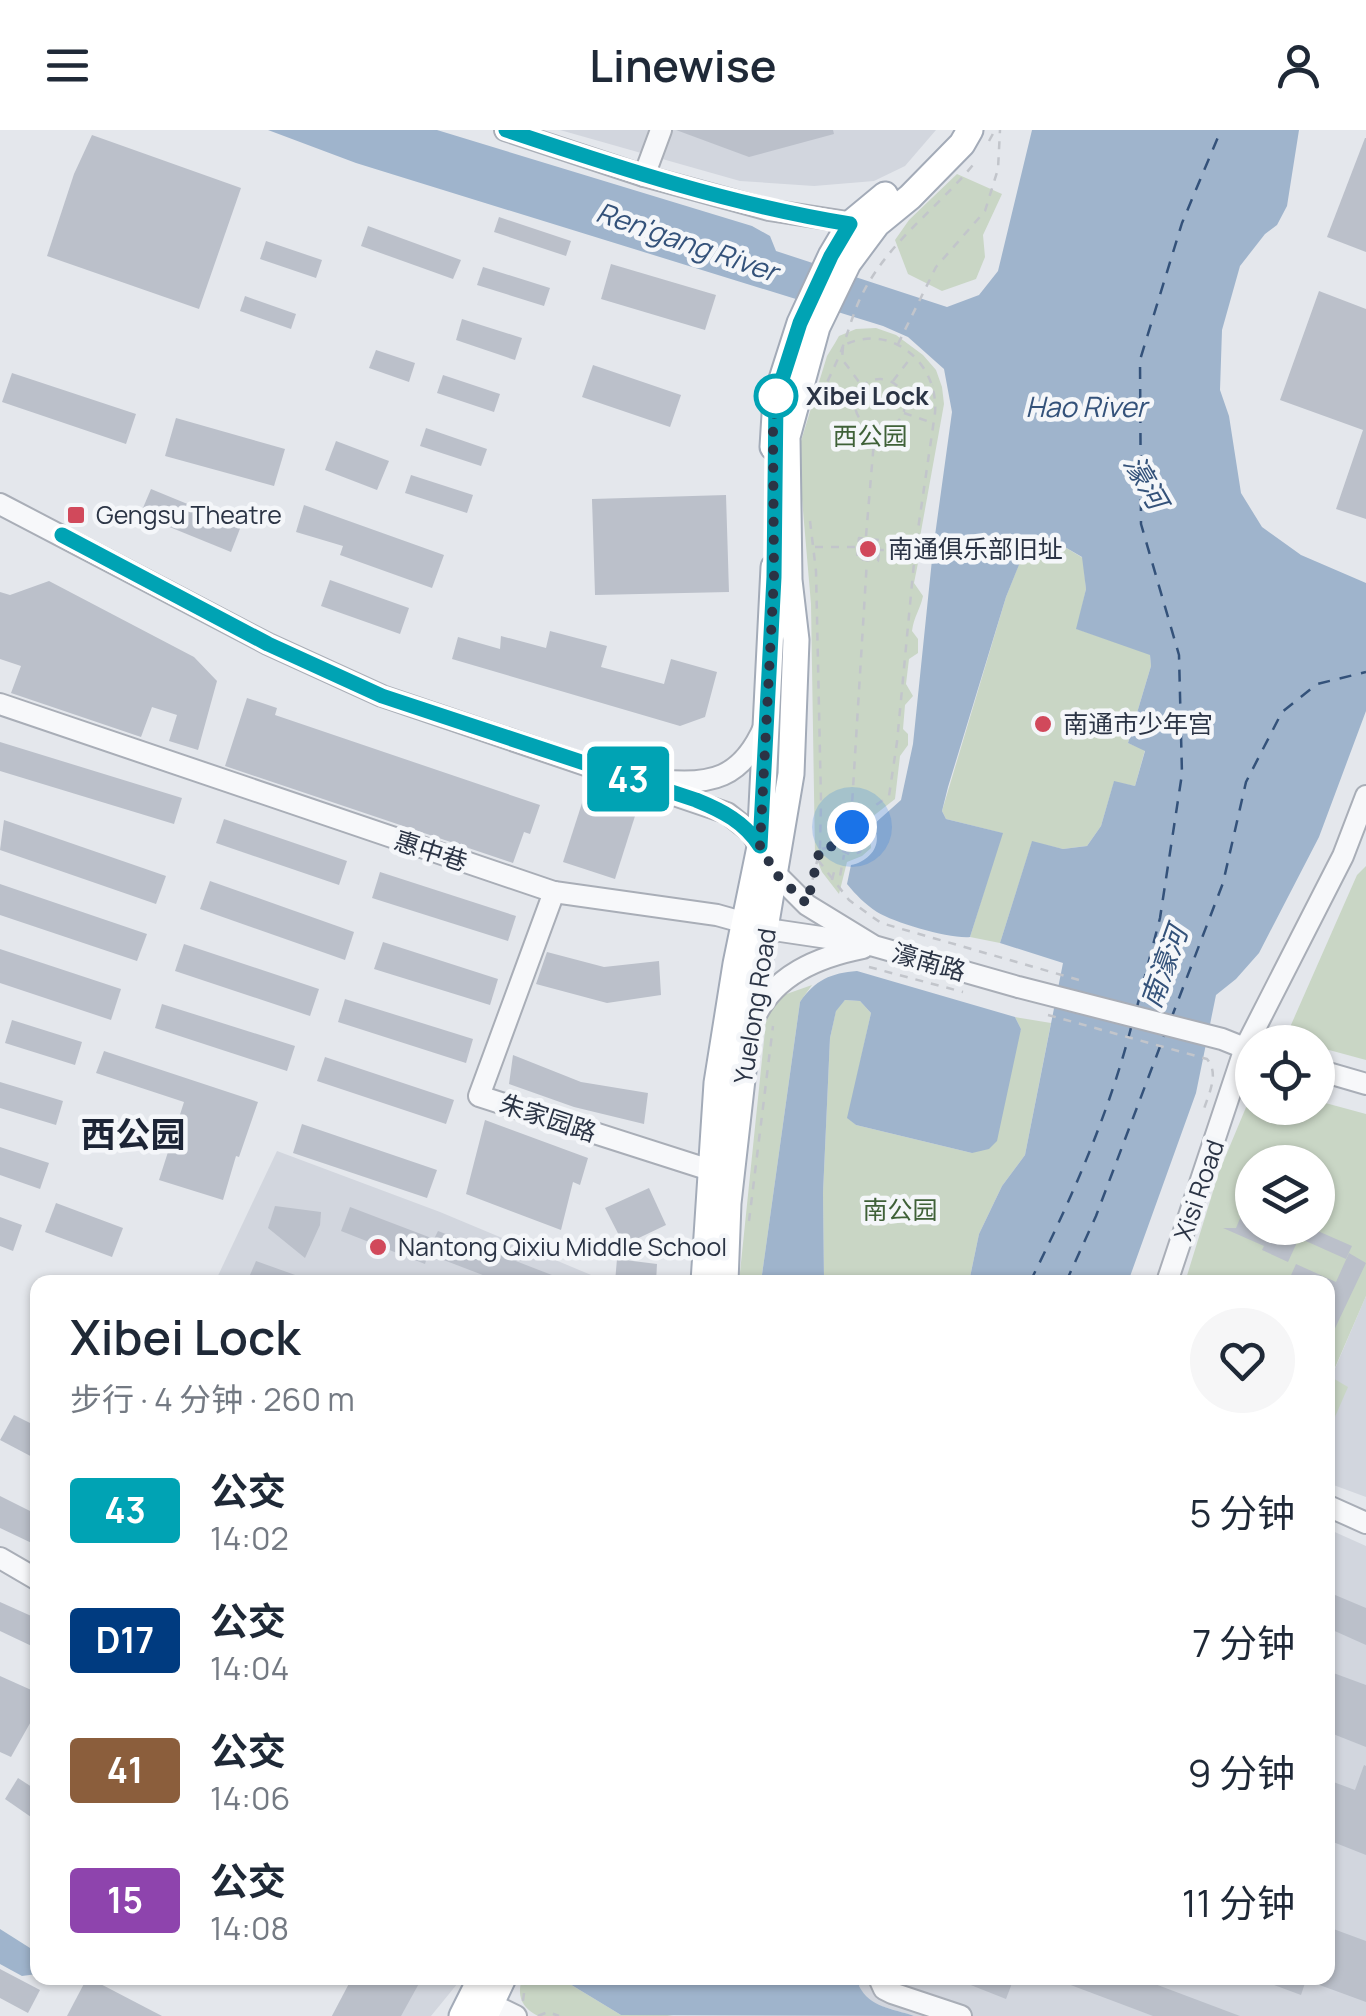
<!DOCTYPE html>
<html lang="zh">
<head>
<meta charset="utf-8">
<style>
	body { margin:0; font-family:Manrope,"Noto Sans SC",sans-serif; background:#f6f6f7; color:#1f2937; height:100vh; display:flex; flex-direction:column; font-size:38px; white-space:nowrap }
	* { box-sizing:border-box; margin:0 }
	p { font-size:32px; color:#747a83 }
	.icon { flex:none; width:55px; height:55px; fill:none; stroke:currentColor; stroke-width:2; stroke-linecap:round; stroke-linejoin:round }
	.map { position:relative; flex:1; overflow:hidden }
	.details { position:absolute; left:30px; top:1145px; width:1305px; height:710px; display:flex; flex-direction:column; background:#fff; border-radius:20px; box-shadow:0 2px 8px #0004 }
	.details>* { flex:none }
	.badge { padding:0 20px; border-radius:8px; font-size:35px; line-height:65px }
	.fabs { position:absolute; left:1235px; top:895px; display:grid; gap:20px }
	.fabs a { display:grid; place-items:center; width:100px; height:100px; border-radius:50%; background:#fff; box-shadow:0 2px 8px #0004; font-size:50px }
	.you { position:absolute; width:50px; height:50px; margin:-25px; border:8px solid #fff; border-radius:50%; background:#1a73e8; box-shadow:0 0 0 15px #1a73e833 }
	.map>.badge { position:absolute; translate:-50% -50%; box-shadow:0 0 0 5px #fff }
	.round { display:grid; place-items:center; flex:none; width:105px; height:105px; border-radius:52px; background:#f6f6f7 }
	.overview { display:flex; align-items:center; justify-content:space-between; height:170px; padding:0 40px }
	h1 { font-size:48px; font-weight:600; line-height:75px }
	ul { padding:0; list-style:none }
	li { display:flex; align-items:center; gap:30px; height:130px; padding:0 40px }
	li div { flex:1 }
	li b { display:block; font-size:38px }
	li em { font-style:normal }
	li .badge { min-width:110px; font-weight:700; text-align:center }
	header { display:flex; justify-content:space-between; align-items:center; height:130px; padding:0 40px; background:#fff; font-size:45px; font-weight:600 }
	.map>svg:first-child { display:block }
</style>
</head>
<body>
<header><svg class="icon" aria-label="menu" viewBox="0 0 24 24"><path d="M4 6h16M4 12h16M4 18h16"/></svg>Linewise<svg class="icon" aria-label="person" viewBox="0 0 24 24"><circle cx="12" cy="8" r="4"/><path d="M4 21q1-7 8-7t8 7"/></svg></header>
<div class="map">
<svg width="1366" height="1886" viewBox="0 0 1366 1886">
	<rect width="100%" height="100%" fill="#e4e7ec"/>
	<g fill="#d2d6de">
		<path d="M560 0H936L905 36 874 51 814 56 740 51Z"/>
		<path d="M277 1021 440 1082 608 1152H215Z"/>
		<path d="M1366 1166V1367L1328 1353V1303L1347 1257 1331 1248Z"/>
		<path d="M1328 1399 1366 1416V1886H914L877 1875 865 1868 859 1856 862 1848H1328Z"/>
		<path d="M352 1848H462L431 1886H332Z"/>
	</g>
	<g fill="#c9d6c5" fill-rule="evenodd">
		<path d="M957 44 1002 64 983 105 985 127 976 149 942 161 908 144 895 110 909 90Z"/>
		<path d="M876 198 896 205 923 225 936 240 942 257 944 274 920 407 926 421 918 433 914 453 923 466C920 480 914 486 912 501L918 509V523L909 529 906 554 913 566 905 575 903 599 908 604V615L900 626 895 669 863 694 870 703 871 718 862 726 847 732 839 764 822 742 815 725 811 474 801 357V311L827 226 835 213 839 206 856 199Z"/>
		<path d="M1058 413 1083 428 1086 459 1077 499 1150 524 1151 536 1128 613 1145 620 1135 656 1114 652 1101 696 1087 716 1063 719 1032 712 1000 813 970 807 1002 703 946 689 942 681 1006 467 1025 419Z"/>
		<path d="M1366 736V930L1318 917V912L1290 910 1287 904 1357 745Z"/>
		<path d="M812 855 800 872 761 1152H739L767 881 778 867Z"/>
		<path d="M845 870 860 871 871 883 848 988 856 995 972 1023 1021 899 1015 887 1051 893 1025 1025 1002 1056 979 1104 969 1152 824 1151 823 1063 830 908 836 880Z"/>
		<path d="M1252 963V978H1318V971L1366 984V1166L1331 1247 1348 1257 1328 1303V1152H1185L1219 1042ZM1252 1032H1318V1098H1252Z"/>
		<path d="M522 1848H560L621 1885 656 1883 673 1886H538C521 1877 517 1866 522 1848Z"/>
	</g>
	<g fill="#9fb4cc">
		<path d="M268 0H437L752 96 770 106 776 121 947 177 979 165 998 141 1032 0H1299L1287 76 1277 95 1265 104 1240 136 1222 200 1220 260 1229 286 1241 363 1262 397 1301 425 1366 453V581L1319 707 1259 823 1236 849 1216 865 1196 963 1128 1152H969L979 1104 1002 1056 1025 1025 1063 833 1000 813 1032 711 1063 719 1087 716 1101 696 1114 651 1135 656 1145 621 1128 613 1151 536 1150 525 1076 499 1086 459 1082 427 1058 413 1025 420 1006 467 948 657 942 681 946 689 1003 703 970 807C950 809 895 793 877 782 865 774 856 765 847 754L851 735C870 731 884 714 873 695L901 670 913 614 933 420 952 282 944 239 908 207 883 196 356 33Z"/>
		<path d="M857 841 1015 887 1021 899 997 1011 989 1019 972 1023 856 995 847 988 871 883 860 871 845 870 836 881 830 908 823 1063 824 1150 830 1152H761L800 872C815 850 831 843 857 841Z"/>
		<path d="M0 1799 30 1818 37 1816V1844L22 1846 0 1834Z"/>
		<path d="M560 1848H862L859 1856C870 1878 892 1878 914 1886L621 1885Z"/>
	</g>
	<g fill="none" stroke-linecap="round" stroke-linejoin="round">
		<g stroke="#34527a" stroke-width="2.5" stroke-dasharray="12 10" stroke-linecap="butt">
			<path d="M1137 877 1160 788 1182 644 1179 525 1141 394 1140 230 1182 93 1221 0"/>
			<path d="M1171 889 1223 753 1246 652 1282 582 1317 554 1366 542"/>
			<path d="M1030 1152C1071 1070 1109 984 1132 894"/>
			<path d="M1066 1152 1096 1086 1164 906"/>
		</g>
	</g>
	<g fill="#bbc0ca">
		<path d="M676 0H833L834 4 749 27Z"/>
		<path d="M92 5 241 58 199 179 47 126 74 44Z"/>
		<path d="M1365 8H1366V122L1327 107Z"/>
		<path d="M499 87 571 111 566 126 494 102Z"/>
		<path d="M368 96 461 130 453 149 361 116Z"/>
		<path d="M266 111 322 130 316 148 260 129Z"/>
		<path d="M611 134 716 165 705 200 601 169Z"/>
		<path d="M483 137 550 158 544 176 477 155Z"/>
		<path d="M1319 161 1366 179V389L1336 379 1363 300 1280 270Z"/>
		<path d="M245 166 296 184 291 199 240 181Z"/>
		<path d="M462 189 522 208 515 230 456 210Z"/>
		<path d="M376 220 415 233 409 252 369 238Z"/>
		<path d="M593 235 681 265 670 297 582 267Z"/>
		<path d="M12 243 136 284 126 314 2 272Z"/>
		<path d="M443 245 500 264 494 282 437 263Z"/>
		<path d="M176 288 285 319 274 356 165 326Z"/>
		<path d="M426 298 487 319 481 336 420 316Z"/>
		<path d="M336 311 389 331 377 360 325 340Z"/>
		<path d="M411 345 473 365 467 383 405 363Z"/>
		<path d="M151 359 241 396 231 422 140 385Z"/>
		<path d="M726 365 729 462 595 465 592 369Z"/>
		<path d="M304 375 444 425 432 458 340 425 343 416 296 402Z"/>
		<path d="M330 450 409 478 400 504 321 476Z"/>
		<path d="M49 451 194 527 217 551 198 620 169 611 177 585 152 577 141 607 11 563 21 536 0 529V462L10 465Z"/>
		<path d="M550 501 607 516 601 537 664 554 671 529 717 542 705 587 680 596 452 529 458 507 500 519 501 506 546 518Z"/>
		<path d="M247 568 277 578 275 585 540 675 530 704 524 702 513 733 225 636Z"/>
		<path d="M0 612 182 668 174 694 0 641Z"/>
		<path d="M583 670 635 686 615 749 563 732Z"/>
		<path d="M224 689 347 731 339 755 216 713Z"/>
		<path d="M4 690 166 746 156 774 0 720Z"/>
		<path d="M380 742 516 786 508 811 372 768Z"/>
		<path d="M210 751 354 802 345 830 200 779Z"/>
		<path d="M0 754 147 804 137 831 0 785Z"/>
		<path d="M383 812 498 849 490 875 374 839Z"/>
		<path d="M184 814 319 859 310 886 175 841Z"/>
		<path d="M0 819 121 859 111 890 0 853Z"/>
		<path d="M547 822 604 837 659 831 661 865 607 873 536 854Z"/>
		<path d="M345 869 473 909 466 933 338 892Z"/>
		<path d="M162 874 295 916 287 941 155 898Z"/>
		<path d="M12 890 82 912 75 935 5 913Z"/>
		<path d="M104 921 258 972 239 1027 236 1026 223 1070 159 1050 184 972 96 943Z"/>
		<path d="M513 925 581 952 648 963 644 994 574 977 509 954Z"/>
		<path d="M325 927 454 970 446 994 317 951Z"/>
		<path d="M0 952 63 971 56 995 0 978Z"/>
		<path d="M485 990 588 1028 580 1055 573 1052 561 1100 466 1064Z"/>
		<path d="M302 994 437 1040 427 1068 293 1023Z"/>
		<path d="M0 1017 49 1033 40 1059 0 1045Z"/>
		<path d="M649 1058 666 1095 624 1115 605 1078Z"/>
		<path d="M56 1073 123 1098 112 1127 45 1102Z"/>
		<path d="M275 1076 321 1082 320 1095 305 1128 268 1098Z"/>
		<path d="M350 1077 434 1109 438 1101 570 1152H501L428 1124 425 1134 341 1101Z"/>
		<path d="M1241 1086 1252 1091V1098H1311L1352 1116 1346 1129 1299 1108 1288 1132 1262 1120 1264 1116 1223 1098H1236Z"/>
		<path d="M0 1087 22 1095 13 1121 0 1116Z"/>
		<path d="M1349 1123 1366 1133 1328 1213V1152H1288L1296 1134 1336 1152Z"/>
		<path d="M617 1129 657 1134 656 1152H615Z"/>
		<path d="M256 1131 312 1151V1152H247Z"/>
		<path d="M14 1285 38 1297V1330L0 1310Z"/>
		<path d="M0 1366 38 1385V1416L0 1398Z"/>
		<path d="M1328 1462 1366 1478V1515L1328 1498Z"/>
		<path d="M0 1472 38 1489V1519L0 1501Z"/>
		<path d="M1328 1541 1366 1555V1617L1328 1602Z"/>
		<path d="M0 1546 38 1563V1579L11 1627 0 1622Z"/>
		<path d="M1364 1635 1366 1636V1725L1328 1710V1650L1355 1660Z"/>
		<path d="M18 1648 38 1661V1678L31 1687 5 1669Z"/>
		<path d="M1328 1797 1366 1811V1872L1306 1850 1301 1865 1258 1849 1328 1848Z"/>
		<path d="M0 1839 40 1860 28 1883 0 1868Z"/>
		<path d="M87 1848H89L162 1886H67Z"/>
		<path d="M352 1848H422L401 1886H332Z"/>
		<path d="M953 1848H1014L1006 1869Z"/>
		<path d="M1052 1848H1139L1240 1886H1153Z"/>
	</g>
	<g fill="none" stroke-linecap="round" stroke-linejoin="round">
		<g stroke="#a9aeb7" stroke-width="24">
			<g id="minor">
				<path d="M505 0 644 46 769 80 860 94"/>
				<path d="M644 46 661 0"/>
				<path d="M0 374 268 514 382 566 727 683 751 702 776 744 807 775 874 816 1018 857 1222 909 1252 921"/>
				<path d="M0 574 554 762 717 785 767 799 868 814"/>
				<path d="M659 650C711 656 742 648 764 597"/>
				<path d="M554 762 479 966 710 1040"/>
				<path d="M754 889C774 845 818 827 863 818"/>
				<path d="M1318 940 1366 954"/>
				<path d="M1167 1152 1245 918 1343 726 1366 666"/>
				<path d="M1328 1376 1366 1393"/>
				<path d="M0 1428 38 1450"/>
				<path d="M879 1848 884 1859 892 1863 961 1886"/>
				<path d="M491 1874 516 1886"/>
			</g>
		</g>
		<g stroke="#a3abb8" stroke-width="29">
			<g id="major">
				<path d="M773 317 776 268 800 193 831 126 850 94 885 65"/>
				<path d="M704 1152 717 953 736 834 760 717 774 437"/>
				<path d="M725 1152 728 1073 747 905 791 644 796 510 789 450 787 307 817 197 848 133 877 94 910 67 962 14 970 0"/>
				<path d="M462 1886 481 1848"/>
				<path d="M485 1886 503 1848"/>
			</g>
		</g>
		<g stroke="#c2c5cb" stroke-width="2.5" stroke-dasharray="8 8" stroke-linecap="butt">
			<path d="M989 11 995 0"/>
			<path d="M898 214 936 137 985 81 998 39 1000 0"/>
			<path d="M843 217 842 229 862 256"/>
			<circle cx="880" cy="274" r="25"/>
			<path d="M893 251 912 226"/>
			<path d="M821 266C828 249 837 233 843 216 851 193 856 173 869 152 897 105 943 73 977 30"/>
			<path d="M903 267 933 255"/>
			<path d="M904 283 930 292"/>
			<path d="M810 391 816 441 821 671 820 719 812 752"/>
			<path d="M866 406 875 299"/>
			<path d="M815 417H858L859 408 880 410 879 420H915L935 283C939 234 892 192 844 215"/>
			<path d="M858 418 857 429 878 431 879 421"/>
			<path d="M853 696 860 686 889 666 897 612 915 422"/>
			<path d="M848 697 861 701 865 709 860 722 851 725 839 719 837 710 851 691 867 430"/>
			<path d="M822 719 837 715"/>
			<path d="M818 730 849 770 881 793 1079 850"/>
			<path d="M832 750 834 742 840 746 844 725"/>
			<path d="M869 837 963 862"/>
			<path d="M1048 885 1207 929C1220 944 1208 965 1203 982"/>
			<path d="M749 1091 773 896"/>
			<path d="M523 1871 526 1848"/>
			<path d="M538 1886 548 1882 559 1886"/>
		</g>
		<use href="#minor" stroke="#f7f8fa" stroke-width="20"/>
		<use href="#major" stroke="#fff" stroke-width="25"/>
	</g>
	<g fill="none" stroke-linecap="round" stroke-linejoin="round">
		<g stroke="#fff" stroke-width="22">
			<path id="line" d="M62 405 268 514 382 566 696 670C723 681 744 692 760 716L774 447 776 268 800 193 831 126 850 94C732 75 619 38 506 0"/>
		</g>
		<use href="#line" stroke="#00a3b4" stroke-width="15"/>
		<path stroke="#2b3445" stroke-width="10" stroke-dasharray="0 18" d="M776 266 773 300 774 447 760 716 776 744 807 774 820 719 837 715 840 702 852 697"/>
	</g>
	<circle fill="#fff" stroke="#00a3b4" stroke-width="5" cx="776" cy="266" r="20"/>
	<g fill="#d1495b" stroke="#f4f6f9" stroke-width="4">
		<rect x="66" y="375" width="20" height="20" rx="5"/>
		<circle cx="868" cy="419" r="10"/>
		<circle cx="1043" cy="594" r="10"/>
		<circle cx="378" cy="1117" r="10"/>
	</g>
	<g text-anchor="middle" stroke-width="9" stroke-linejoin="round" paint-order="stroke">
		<g font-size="25" font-weight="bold" fill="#2b3445" stroke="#f4f6f9" text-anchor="start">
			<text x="806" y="275">Xibei Lock</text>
		</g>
		<g font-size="25" fill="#3f6138" stroke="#f4f6f9">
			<text x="870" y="315">西公园</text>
			<text x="900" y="1089">南公园</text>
		</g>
		<g font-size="25" fill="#2b3445" stroke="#f4f6f9" text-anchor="start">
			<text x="96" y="394">Gengsu Theatre</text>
			<text x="888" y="428">南通俱乐部旧址</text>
			<text x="1063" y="603">南通市少年宫</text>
			<text x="398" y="1126">Nantong Qixiu Middle School</text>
		</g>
		<g font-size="25" fill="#2b3445" stroke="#f4f6f9">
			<text transform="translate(431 721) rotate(18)" y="9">惠中巷</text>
			<text transform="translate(929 832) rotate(16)" y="9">濠南路</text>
			<text transform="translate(755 876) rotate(-81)" y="9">Yuelong Road</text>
			<text transform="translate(548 988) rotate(18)" y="9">朱家园路</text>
			<text transform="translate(1199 1060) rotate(-71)" y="9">Xisi Road</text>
		</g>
		<g font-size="28" font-style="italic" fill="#34527a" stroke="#f4f6f9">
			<text transform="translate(687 112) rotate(19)" y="10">Ren'gang River</text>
			<text x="1086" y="287">Hao River</text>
			<text transform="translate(1146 352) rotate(60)" y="10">濠河</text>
			<text transform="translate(1164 837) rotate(-70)" y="10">南濠河</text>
		</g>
		<g font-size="35" font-weight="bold" fill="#1d2536" stroke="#f4f6f9">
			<text x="133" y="1017">西公园</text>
		</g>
	</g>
</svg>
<div class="fabs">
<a><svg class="icon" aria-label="locate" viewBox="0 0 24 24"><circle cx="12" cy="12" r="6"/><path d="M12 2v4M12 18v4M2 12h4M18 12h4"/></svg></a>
<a><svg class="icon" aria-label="layers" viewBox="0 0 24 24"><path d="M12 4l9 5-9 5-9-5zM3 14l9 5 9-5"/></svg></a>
</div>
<div class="you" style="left:852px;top:697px"></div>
<b class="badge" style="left:628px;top:649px;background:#00a3b4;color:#fff">43</b>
<section class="details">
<div class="overview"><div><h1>Xibei Lock</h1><p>步行 · 4 分钟 · 260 m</p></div><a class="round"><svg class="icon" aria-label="heart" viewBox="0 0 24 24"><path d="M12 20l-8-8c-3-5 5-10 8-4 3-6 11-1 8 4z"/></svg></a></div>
<ul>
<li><span class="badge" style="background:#00a3b4;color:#fff">43</span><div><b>公交</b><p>14:02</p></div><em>5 分钟</em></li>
<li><span class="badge" style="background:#003b80;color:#fff">D17</span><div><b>公交</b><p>14:04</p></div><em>7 分钟</em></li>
<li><span class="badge" style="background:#8b5e3c;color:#fff">41</span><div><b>公交</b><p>14:06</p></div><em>9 分钟</em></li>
<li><span class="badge" style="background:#8e44ad;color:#fff">15</span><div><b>公交</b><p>14:08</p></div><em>11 分钟</em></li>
</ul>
</section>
</div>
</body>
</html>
